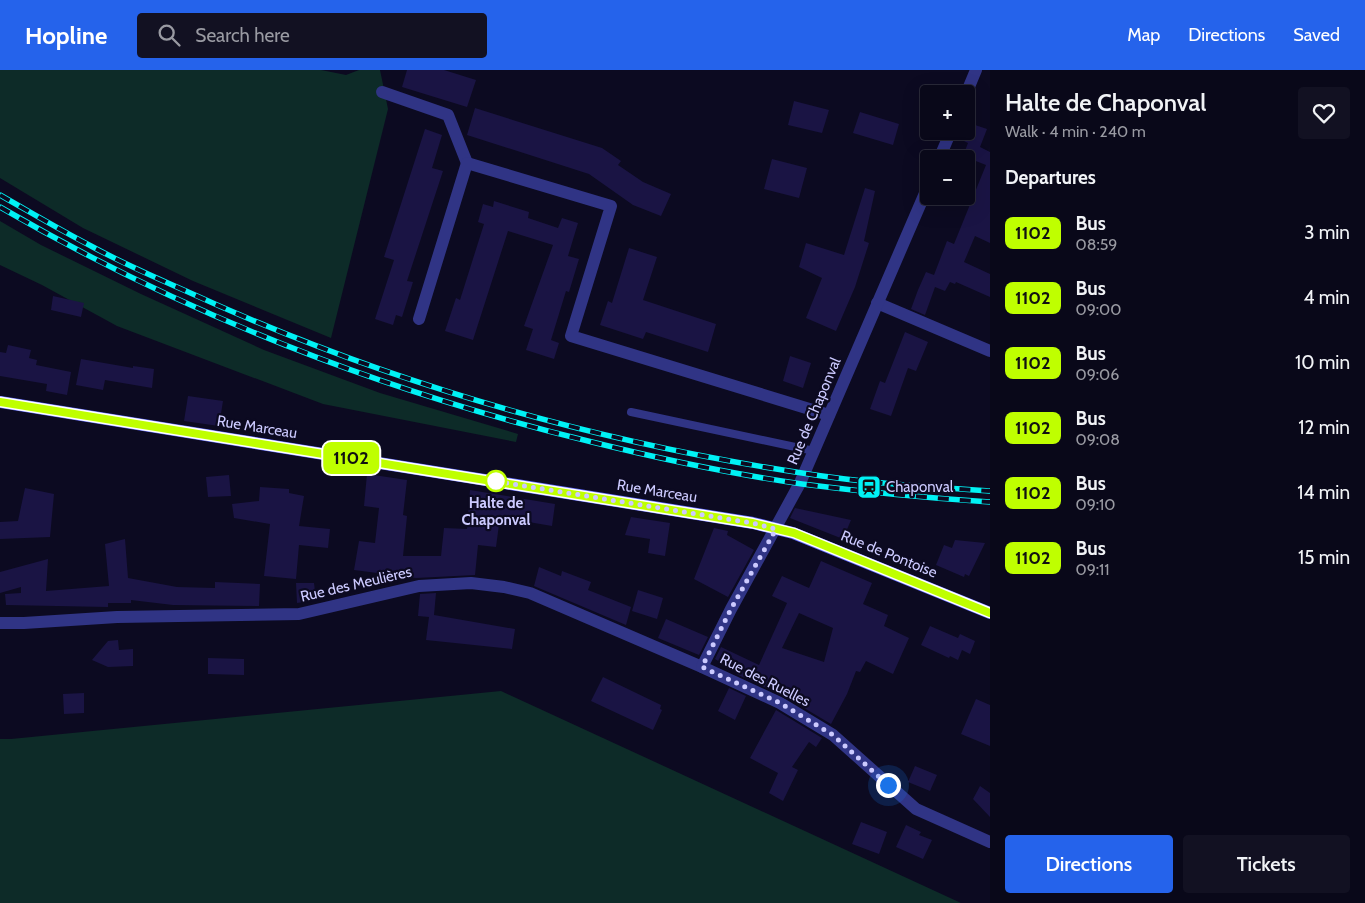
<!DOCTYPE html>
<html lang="en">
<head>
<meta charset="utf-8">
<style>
	body { margin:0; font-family:Cabin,sans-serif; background:#121122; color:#f1f3f6; height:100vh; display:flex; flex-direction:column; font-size:19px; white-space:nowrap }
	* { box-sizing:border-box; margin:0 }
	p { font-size:16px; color:#999aa2 }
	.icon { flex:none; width:28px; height:28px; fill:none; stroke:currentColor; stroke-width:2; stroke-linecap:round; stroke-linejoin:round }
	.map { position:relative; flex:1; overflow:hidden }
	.drawer { display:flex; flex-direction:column; background:#090819; width:375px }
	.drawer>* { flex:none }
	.badge { padding:0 10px; border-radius:8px; font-size:18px; line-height:32px }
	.controls { position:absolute; left:920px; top:15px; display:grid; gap:10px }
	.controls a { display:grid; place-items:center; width:55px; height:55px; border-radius:5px; background:#090819; box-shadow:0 5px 20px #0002,0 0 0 1px #292938; font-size:25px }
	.you { position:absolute; width:25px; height:25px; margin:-12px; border:4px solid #fff; border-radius:50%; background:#1a73e8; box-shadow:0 0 0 8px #1a73e833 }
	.map>.badge { position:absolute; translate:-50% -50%; box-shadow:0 0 0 2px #fff }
	h2 { padding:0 15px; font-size:19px; line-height:45px }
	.round { display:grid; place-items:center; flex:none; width:52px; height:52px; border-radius:5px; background:#121122 }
	.overview { display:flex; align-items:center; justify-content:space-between; height:85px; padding:0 15px }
	h1 { font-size:24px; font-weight:600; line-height:38px }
	.primary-button { display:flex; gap:10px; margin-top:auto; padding:10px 15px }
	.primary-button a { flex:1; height:58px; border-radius:5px; background:#2563eb; color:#fff; font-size:20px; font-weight:600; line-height:58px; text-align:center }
	.primary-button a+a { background:#121122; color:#f1f3f6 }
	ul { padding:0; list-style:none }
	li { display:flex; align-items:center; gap:15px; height:65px; padding:0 15px }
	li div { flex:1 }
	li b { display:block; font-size:19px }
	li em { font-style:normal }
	li .badge { min-width:55px; font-weight:700; text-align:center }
	header { display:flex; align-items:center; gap:30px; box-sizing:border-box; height:70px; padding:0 25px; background:#2563eb; color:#fff }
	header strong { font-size:24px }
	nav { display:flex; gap:28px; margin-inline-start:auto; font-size:18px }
	.search { width:350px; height:45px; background:#121122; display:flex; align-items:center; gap:12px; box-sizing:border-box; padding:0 18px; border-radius:5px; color:#999aa2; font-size:19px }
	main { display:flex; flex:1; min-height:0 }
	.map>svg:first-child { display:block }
</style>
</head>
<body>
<header>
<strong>Hopline</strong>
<div class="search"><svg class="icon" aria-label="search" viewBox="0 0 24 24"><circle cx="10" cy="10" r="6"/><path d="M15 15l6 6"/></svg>Search here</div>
<nav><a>Map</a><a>Directions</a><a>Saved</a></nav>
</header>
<main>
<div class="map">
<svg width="990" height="833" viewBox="0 0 990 833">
	<rect width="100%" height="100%" fill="#0c0a21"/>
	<g fill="#0d2b28">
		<path d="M0 0H321L346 5 359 0H380L388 39 331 268 193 211 83 158 0 108Z"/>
		<path d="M0 151 41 175 141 224 264 280 380 323 518 364 516 372 323 334 117 256 42 215 0 195Z"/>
		<path d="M501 621 961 833H0V669H11Z"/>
	</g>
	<g fill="#1a1444" fill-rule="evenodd">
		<path d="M407 0H444L476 10 467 37 402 17Z"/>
		<path d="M794 31 829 40 822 63 788 55Z"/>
		<path d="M475 38 602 78 621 91 618 95 643 112 671 124 661 146 633 135 589 104 467 65Z"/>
		<path d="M860 42 899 54 893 75 853 63Z"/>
		<path d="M969 53 987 59 980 77 990 82V173L975 166 964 192 990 204V227L956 212 955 214 950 212 945 221 935 217 925 245 911 239 918 220 926 202 934 205 947 171 954 174 986 95 963 86 968 73 962 70Z"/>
		<path d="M425 59 442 65 432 98 443 101 407 211 413 212 402 247 396 245 393 255 375 249 394 190 384 187Z"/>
		<path d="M772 89 807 98 799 128 764 119Z"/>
		<path d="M865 118 875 121 864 171 869 173 855 217 836 261 806 248 822 208 799 197 806 173 844 185Z"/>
		<path d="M494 131 529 142 528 148 558 158 562 148 578 153 568 186 579 189 569 222 566 221 551 270 559 273 554 289 526 280 533 259 524 256 553 175 508 161 473 270 445 261 456 228 460 230 484 154 478 152 483 134 493 137Z"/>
		<path d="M629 178 657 187 643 230 716 254 708 282 646 262 643 269 600 255 608 231 612 233Z"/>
		<path d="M53 226 84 233 81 247 51 240Z"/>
		<path d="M905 262 928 272 916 301 908 298 891 346 870 339 880 311 885 313Z"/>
		<path d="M8 275 31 280 29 288 37 290 36 295 71 302 67 325 46 321 47 314 0 306V282L6 283Z"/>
		<path d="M790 286 811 293 803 318 783 311Z"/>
		<path d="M81 289 133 298V296L154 299 152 318 105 310 103 320 76 315Z"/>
		<path d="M188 326 223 331 219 356 184 351Z"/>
		<path d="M367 404 407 410 403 445 407 446 403 486H441L444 458 467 459 470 420 555 434 552 456 500 447 496 477 478 475 475 505 416 508 354 500 359 471 375 473 379 438 364 436Z"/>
		<path d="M229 405 231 426 208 427 206 407Z"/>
		<path d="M260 417 289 419V423L304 426 299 456 330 459 328 478 299 475 296 509 264 506 270 454 234 448 232 434 259 431Z"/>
		<path d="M25 418 54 424 50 467 0 469V452L18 451Z"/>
		<path d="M795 438 851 450 843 469 790 448Z"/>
		<path d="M631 447 670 453 665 486 648 483 650 469 625 465Z"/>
		<path d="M714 458 728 461 727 465 754 480 728 527 694 509Z"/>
		<path d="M125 469 128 508 177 517 215 518V512L260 514 259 536 173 535 131 530V533H108V537L6 535 5 524 21 523V517L0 523V502L48 489 46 521 109 516 105 474Z"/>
		<path d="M955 470 985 473 969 506 965 504 964 507 936 495 944 475 952 478Z"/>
		<path d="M821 491 872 513 863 534 888 545 884 556 909 568 893 604 866 591 860 602 856 601 847 624 831 654 784 626 736 604V602L715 589 721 577 759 595 787 533 772 526 782 506 809 518ZM799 543 833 558 824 592 782 578Z"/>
		<path d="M539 497 561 506 562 501 591 512 588 520 631 537 626 555 534 516Z"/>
		<path d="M296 513H314L316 530 297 533Z"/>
		<path d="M638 520 663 528 657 549 632 541Z"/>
		<path d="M436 523 434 545 515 559 512 579 426 570 429 547 418 546 420 524Z"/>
		<path d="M666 549 708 567 699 585 658 568Z"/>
		<path d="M930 556 958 568 960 564 975 571 970 584 962 580 958 590 950 586 949 588 921 575Z"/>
		<path d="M118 570 119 580 133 579V596L108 597 92 590 108 571Z"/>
		<path d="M208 588 244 589V605L208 604Z"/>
		<path d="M603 607 661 635 660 639 662 640 653 660 591 631Z"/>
		<path d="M729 618 746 626 735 650 718 641Z"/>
		<path d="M84 623V643L64 644 63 624Z"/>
		<path d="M976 629 990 635V676L961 664Z"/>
		<path d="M776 640 822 668 816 677 809 672 792 697 798 700 783 731 769 723 778 703 750 688Z"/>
		<path d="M915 696 937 705 930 721 908 712Z"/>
		<path d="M980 716 990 723V747L973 729Z"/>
		<path d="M861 752 887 762 879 784 852 774Z"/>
		<path d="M906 755 921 762 919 765 932 770 923 789 896 777Z"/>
	</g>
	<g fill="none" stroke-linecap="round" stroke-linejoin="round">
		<path stroke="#303485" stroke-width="8" d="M631 342 814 381"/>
		<g stroke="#303485" stroke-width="12">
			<path d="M382 22 448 45 467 93"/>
			<path d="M966 24 976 0"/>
			<path d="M939 89 951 61"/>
			<path d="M877 233 990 281"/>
			<path d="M419 249 467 93 611 136 571 266 829 345"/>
			<path d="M0 553H24L117 547 299 544 419 516 471 513 504 517 530 523 702 597 780 633 833 665 916 739 990 772"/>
			<path d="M702 597 731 539 800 413 929 114"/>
		</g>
		<path stroke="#616bff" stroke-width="12" d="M0 332 753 453 793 463 990 543"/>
		<g stroke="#00f2f5" stroke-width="5.5">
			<g id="rail">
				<path d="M0 125C30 142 60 160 91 176 122 193 154 207 186 221 382 311 590 371 802 403 864 413 928 417 990 421"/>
				<path d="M0 137C184 244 385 322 592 372 661 389 732 404 802 414 865 422 927 428 990 432"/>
			</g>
		</g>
		<use href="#rail" stroke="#0c0a21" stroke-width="4" stroke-dasharray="11" stroke-linecap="butt"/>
	</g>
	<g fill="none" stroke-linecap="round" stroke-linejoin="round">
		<g stroke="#fff" stroke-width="11">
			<path id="line" d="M0 332 752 453 794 463 990 543"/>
		</g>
		<use href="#line" stroke="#bfff00" stroke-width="8"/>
		<path stroke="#cccaff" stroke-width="5" stroke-dasharray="0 9" d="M496 411 488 410 752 453 776 459 731 539 702 597 780 633 833 665 888 715"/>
	</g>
	<defs>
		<g id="station-square" transform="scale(1.25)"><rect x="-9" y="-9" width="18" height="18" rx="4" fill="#00f2f5" stroke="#0c0a21"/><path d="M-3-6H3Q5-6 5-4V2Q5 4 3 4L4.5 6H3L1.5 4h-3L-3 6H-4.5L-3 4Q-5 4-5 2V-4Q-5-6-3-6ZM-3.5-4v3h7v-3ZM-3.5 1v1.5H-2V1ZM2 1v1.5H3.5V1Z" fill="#111"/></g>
	</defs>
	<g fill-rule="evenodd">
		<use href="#station-square" x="869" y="417"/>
	</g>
	<circle fill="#fff" stroke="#bfff00" stroke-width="2.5" cx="496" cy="411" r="10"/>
	<g text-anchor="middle" stroke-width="4.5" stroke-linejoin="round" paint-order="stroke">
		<g font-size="15" fill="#cccaff" stroke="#0c0a21">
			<text transform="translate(814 341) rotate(-67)" y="5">Rue de Chaponval</text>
			<text transform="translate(257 357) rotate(9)" y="5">Rue Marceau</text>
			<text transform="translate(657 421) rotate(9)" y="5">Rue Marceau</text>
			<text transform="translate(889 484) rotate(22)" y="5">Rue de Pontoise</text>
			<text transform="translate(356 514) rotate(-13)" y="5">Rue des Meulières</text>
			<text transform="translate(765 610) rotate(27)" y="5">Rue des Ruelles</text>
		</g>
		<g font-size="15" fill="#cccaff" stroke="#0c0a21" text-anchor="start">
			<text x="886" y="422">Chaponval</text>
		</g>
		<g font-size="15" font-weight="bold" fill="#cccaff" stroke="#0c0a21">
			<text x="496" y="438">Halte de<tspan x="496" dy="17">Chaponval</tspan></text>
		</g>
	</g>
</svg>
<div class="controls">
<a>+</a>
<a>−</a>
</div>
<div class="you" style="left:888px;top:715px"></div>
<b class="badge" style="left:351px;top:388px;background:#bfff00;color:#111">1102</b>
</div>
<section class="drawer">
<div class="overview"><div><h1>Halte de Chaponval</h1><p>Walk · 4 min · 240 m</p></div><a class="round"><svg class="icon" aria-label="heart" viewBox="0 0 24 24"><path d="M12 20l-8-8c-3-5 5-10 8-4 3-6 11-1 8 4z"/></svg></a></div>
<h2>Departures</h2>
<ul>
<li><span class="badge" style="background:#bfff00;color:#111">1102</span><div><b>Bus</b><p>08:59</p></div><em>3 min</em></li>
<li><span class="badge" style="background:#bfff00;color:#111">1102</span><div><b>Bus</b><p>09:00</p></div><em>4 min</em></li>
<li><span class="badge" style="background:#bfff00;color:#111">1102</span><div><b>Bus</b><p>09:06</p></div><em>10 min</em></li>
<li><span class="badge" style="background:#bfff00;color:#111">1102</span><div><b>Bus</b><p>09:08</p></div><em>12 min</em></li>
<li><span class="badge" style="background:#bfff00;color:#111">1102</span><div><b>Bus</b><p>09:10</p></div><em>14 min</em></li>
<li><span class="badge" style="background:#bfff00;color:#111">1102</span><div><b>Bus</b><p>09:11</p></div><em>15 min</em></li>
</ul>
<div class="primary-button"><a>Directions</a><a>Tickets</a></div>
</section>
</main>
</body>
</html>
